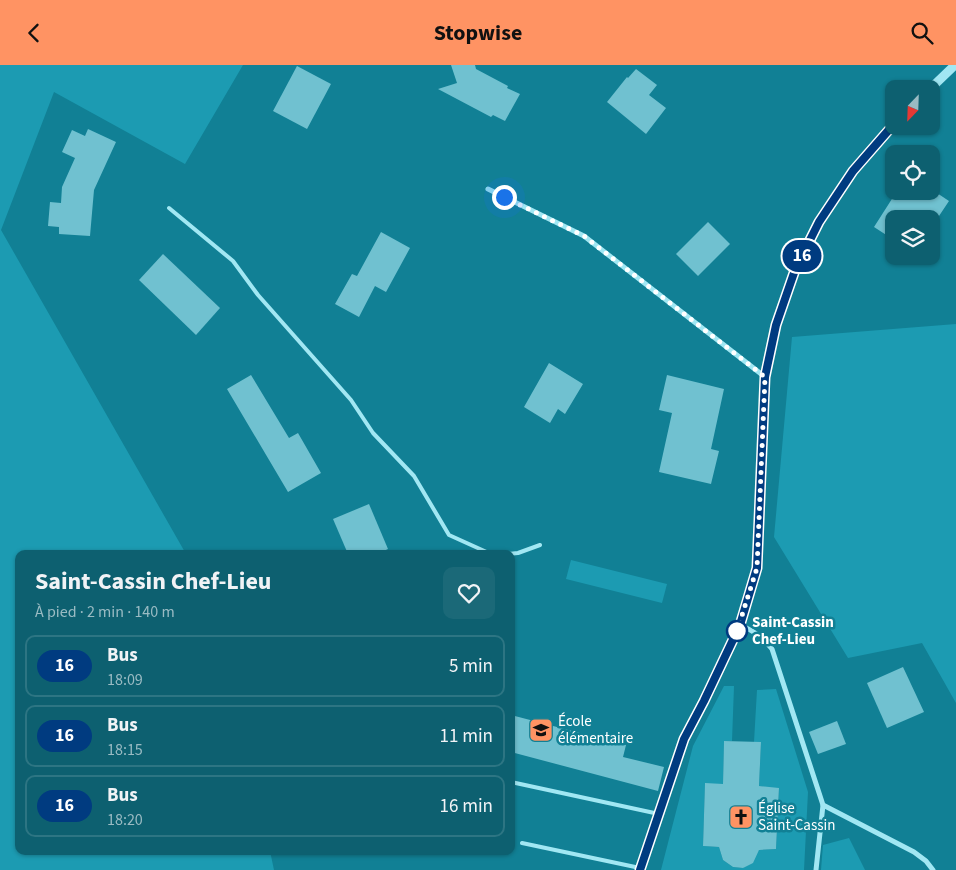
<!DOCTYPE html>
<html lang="fr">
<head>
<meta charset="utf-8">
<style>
	body { margin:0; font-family:"Source Sans 3",sans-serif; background:#1b6978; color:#f1f3f6; height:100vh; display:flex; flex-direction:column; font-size:19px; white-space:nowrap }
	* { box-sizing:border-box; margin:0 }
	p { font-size:16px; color:#9abbc3 }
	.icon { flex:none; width:28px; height:28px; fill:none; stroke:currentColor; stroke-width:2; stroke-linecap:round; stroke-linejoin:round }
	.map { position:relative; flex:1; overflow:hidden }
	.sheet { position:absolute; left:15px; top:485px; width:500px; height:305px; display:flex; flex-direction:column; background:#0d6070; border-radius:10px; box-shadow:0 1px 4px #0004 }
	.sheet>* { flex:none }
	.badge { padding:0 10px; border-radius:16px; font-size:18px; line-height:32px }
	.needle { width:32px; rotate:203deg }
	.buttons { position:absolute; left:885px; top:15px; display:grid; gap:10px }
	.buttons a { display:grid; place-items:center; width:55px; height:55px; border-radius:10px; background:#0d6070; box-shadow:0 1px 4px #0004; font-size:25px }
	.you { position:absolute; width:25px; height:25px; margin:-12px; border:4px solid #fff; border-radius:50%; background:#1a73e8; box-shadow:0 0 0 8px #1a73e833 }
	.map>.badge { position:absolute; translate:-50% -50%; box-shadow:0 0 0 2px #fff }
	.round { display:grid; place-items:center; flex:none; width:52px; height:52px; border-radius:10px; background:#1b6978 }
	.summary { display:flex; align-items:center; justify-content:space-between; height:85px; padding:0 20px }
	h1 { font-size:24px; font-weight:700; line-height:38px }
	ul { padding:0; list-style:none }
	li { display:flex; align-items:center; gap:15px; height:62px; margin:0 10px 8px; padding:0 10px; border:2px solid #2d7583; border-radius:10px }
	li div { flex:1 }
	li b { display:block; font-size:19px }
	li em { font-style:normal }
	li .badge { min-width:55px; font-weight:700; text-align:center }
	header { display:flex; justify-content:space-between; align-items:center; height:65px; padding:0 20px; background:#ff9363; color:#111; font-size:22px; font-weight:700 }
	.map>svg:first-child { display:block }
</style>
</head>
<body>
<header><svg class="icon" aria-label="back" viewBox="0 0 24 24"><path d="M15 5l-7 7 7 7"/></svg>Stopwise<svg class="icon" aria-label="search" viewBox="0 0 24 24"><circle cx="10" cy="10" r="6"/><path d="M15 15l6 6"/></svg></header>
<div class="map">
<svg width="956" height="805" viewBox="0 0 956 805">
	<rect width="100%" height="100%" fill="#118095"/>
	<g fill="#1c9bb2">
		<path d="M0 0H243L185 99 54 27 1 165 186 489H19V786H270L274 805H0Z"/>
		<path d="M956 259V638L922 578 848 593 774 472 792 272Z"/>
		<path d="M571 495 667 519 662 538 566 514Z"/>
		<path d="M724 621H734L732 676H724L723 719H705L703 781 719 782 723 795 733 802 743 803 759 785 776 784 779 724 759 721 761 677H754L757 625 776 624 808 727 804 805H661L693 681Z"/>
		<path d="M849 773 865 805H821L823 780Z"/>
	</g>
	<g fill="#70c1d0">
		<path d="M451 0H475L476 4 508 21 507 23 520 29 505 56 493 50 491 52 438 24 457 18Z"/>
		<path d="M297 1 331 19 307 64 273 46Z"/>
		<path d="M636 4 657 20 649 30 666 43 646 69 607 37 627 12 628 13Z"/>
		<path d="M88 64 116 77 94 125 90 171 59 169V162L48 161 50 137 61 138 62 122 75 93 62 87 72 65 85 71Z"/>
		<path d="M897 126H934L949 136 931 163V154H894V175L874 162Z"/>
		<path d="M708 157 730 179 698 211 676 189Z"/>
		<path d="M381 167 410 183 386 227 375 221 359 252 335 239 352 209 357 211Z"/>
		<path d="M163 189 220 243 196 270 139 215Z"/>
		<path d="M549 298 583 319 565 349 558 344 550 358 524 342Z"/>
		<path d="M251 310 289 373 298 368 321 408 288 427 227 324Z"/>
		<path d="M667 310 724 324 711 384 719 386 711 419 659 407 672 348 659 345Z"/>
		<path d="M369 439 388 484 377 489H348L333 454Z"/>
		<path d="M903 602 924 647 887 663 867 618Z"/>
		<path d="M511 650 626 680 623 692 664 702 658 726 511 687Z"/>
		<path d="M837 656 846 679 818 689 809 667Z"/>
		<path d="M724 676 761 677 759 721 779 723 776 784 759 785 753 798 743 803 733 802 723 795 719 782 703 781 705 718 723 719Z"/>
	</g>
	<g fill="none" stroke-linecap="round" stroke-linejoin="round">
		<g stroke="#a1e7f3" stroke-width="4">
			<path d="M169 143 233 196 258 230 351 335 373 368 414 411 449 470 491 489"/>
			<path d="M508 489 518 488 540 480"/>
			<path d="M511 717 659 749"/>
			<path d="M522 778 640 803"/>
		</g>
		<g stroke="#a1e7f3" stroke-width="5">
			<path d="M488 124 584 171 765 312"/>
			<path d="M740 560C754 566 762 572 772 584L823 740 914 787 926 796 933 805"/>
			<path d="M816 805 823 740"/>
		</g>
		<g stroke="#a1e7f3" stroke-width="9">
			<path d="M930 24 955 0"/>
			<path d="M640 805 684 674 704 636 740 560 757 503 765 312 776 260 795 205 819 157 853 106 894 59"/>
		</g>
	</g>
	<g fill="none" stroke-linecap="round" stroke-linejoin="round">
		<g stroke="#fff" stroke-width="11">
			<path id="line" d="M640 805 684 674 704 636 740 560 757 503 765 312 776 260 795 205 819 157 853 106 894 59"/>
		</g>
		<use href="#line" stroke="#003b80" stroke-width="8"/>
		<path stroke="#fff" stroke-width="5" stroke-dasharray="0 9" d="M504 132 584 171 765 312 757 503 737 566"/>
	</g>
	<defs>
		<g id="school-square" transform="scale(1.25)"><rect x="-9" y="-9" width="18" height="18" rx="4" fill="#ff9363" stroke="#118095"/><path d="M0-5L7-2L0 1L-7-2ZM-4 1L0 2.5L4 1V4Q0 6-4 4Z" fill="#111"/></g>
		<g id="church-square" transform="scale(1.25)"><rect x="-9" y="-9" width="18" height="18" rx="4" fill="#ff9363" stroke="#118095"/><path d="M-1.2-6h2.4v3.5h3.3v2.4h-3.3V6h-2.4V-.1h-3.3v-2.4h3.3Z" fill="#111"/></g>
	</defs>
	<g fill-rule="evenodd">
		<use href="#school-square" x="541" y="665"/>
		<use href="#church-square" x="741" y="752"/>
	</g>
	<circle fill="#fff" stroke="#003b80" stroke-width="2.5" cx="737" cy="566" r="10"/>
	<g text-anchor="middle" stroke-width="5" stroke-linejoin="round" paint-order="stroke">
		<g font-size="15" font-weight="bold" fill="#fff" stroke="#118095" text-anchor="start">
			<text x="752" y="562">Saint-Cassin<tspan x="752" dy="17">Chef-Lieu</tspan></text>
		</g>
		<g font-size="15" fill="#fff" stroke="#118095" text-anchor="start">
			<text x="558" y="661">École<tspan x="558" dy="17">élémentaire</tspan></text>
			<text x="758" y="748">Église<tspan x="758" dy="17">Saint-Cassin</tspan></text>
		</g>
	</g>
</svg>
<div class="buttons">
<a><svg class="needle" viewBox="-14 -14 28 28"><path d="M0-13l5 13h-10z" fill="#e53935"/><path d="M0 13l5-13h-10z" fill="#9abbc3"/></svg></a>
<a><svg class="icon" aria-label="locate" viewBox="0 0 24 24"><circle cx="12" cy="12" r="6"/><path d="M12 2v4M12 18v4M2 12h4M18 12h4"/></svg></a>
<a><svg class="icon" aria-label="layers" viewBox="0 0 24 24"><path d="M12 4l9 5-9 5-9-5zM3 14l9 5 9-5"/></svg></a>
</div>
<div class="you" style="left:504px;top:132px"></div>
<b class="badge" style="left:802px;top:191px;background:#003b80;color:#fff">16</b>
<section class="sheet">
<div class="summary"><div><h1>Saint-Cassin Chef-Lieu</h1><p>À pied · 2 min · 140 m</p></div><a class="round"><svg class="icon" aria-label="heart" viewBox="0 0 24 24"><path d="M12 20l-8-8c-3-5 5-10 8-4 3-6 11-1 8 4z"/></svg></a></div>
<ul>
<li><span class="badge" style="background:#003b80;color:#fff">16</span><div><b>Bus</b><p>18:09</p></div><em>5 min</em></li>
<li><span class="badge" style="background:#003b80;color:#fff">16</span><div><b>Bus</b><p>18:15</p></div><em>11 min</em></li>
<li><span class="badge" style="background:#003b80;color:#fff">16</span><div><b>Bus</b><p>18:20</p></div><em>16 min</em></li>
</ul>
</section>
</div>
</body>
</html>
